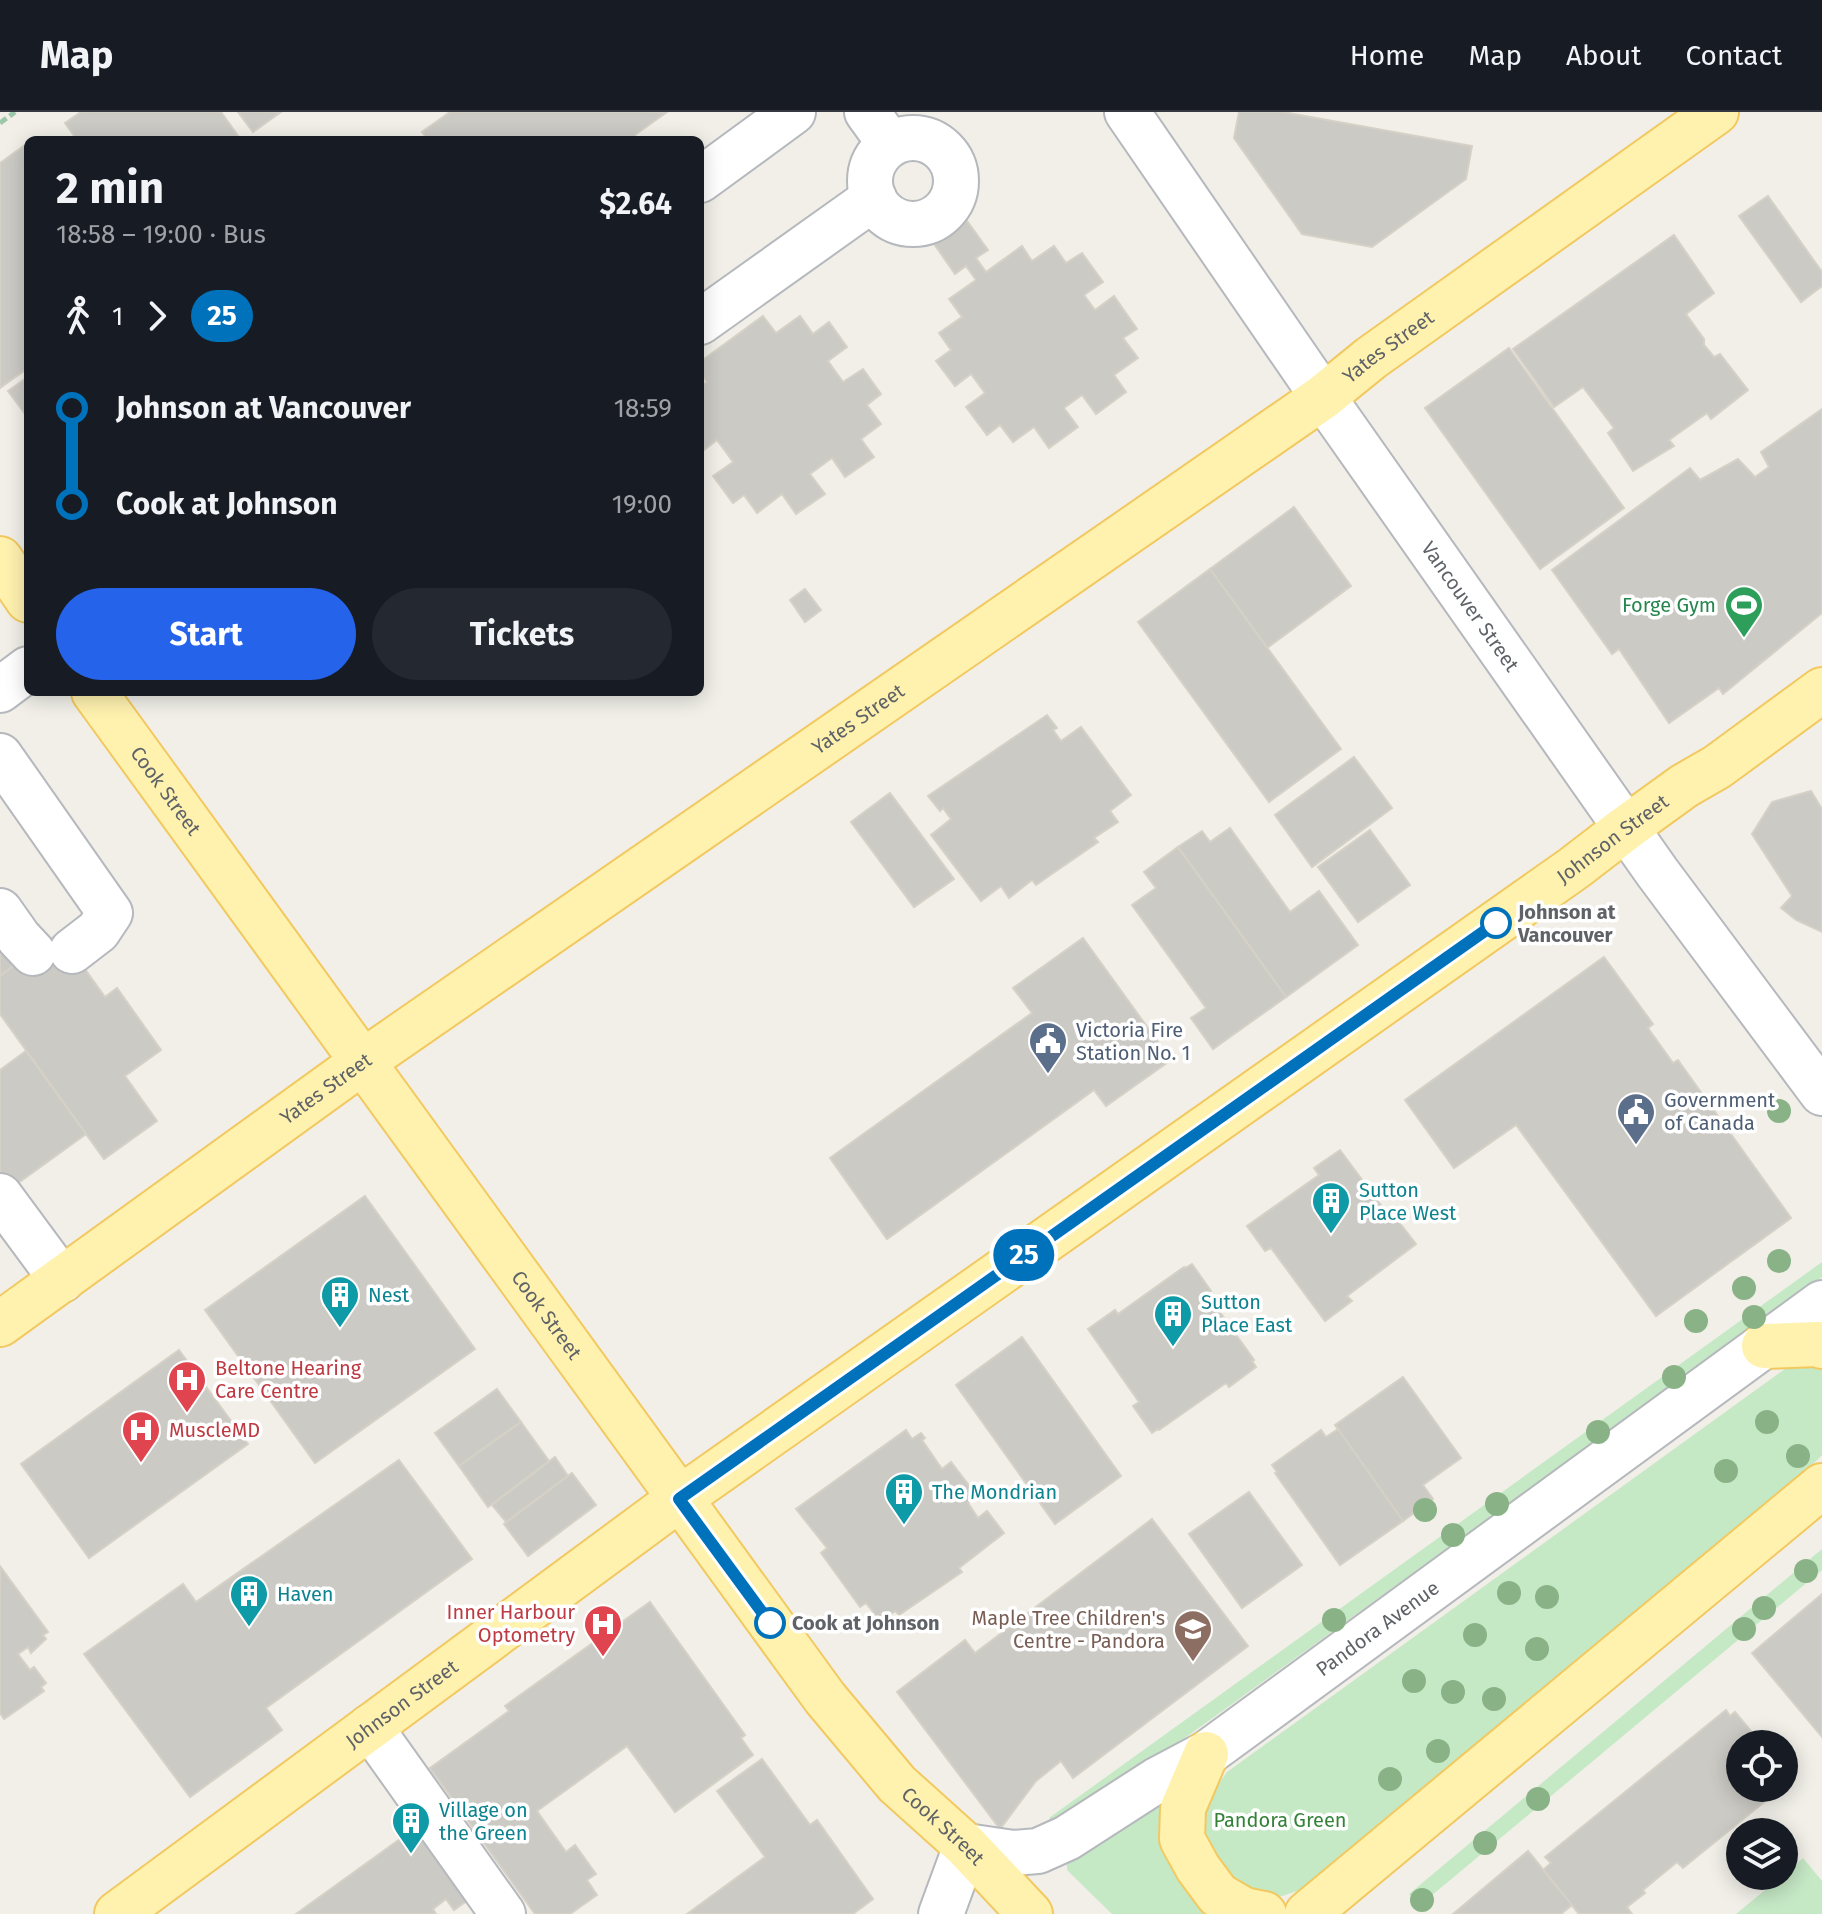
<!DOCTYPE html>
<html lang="en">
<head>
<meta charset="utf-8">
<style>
	body { margin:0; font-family:"Fira Sans",sans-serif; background:#242831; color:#f1f3f6; height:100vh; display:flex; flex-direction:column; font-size:30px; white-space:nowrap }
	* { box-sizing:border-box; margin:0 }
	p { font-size:26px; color:#9ea1a6 }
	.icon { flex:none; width:44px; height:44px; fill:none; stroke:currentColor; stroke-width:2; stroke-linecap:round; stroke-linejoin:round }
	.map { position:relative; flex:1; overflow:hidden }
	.sheet { position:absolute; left:24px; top:24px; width:680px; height:560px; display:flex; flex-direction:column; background:#171b24; border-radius:12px; box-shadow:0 4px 20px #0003 }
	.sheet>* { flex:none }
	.badge { padding:0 16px; border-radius:26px; font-size:28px; line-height:52px }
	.buttons { position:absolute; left:1726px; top:1618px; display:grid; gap:16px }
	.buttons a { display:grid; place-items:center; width:72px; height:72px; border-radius:50%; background:#171b24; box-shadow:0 4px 20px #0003; font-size:40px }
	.map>.badge { position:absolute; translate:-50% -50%; box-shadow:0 0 0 4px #fff }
	.legs { display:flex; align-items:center; gap:12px; height:88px; padding:0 32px; font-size:26px }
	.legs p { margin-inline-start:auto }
	.head { display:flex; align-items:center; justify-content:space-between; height:136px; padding:0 32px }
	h1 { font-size:44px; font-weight:700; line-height:60px }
	.primary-button { display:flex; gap:16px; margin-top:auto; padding:16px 32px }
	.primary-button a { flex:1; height:92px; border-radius:48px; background:#2563eb; color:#fff; font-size:32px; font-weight:700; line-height:92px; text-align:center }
	.primary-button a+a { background:#242831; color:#f1f3f6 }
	ul { padding:0 32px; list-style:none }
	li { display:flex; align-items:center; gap:28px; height:96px; font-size:30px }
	li i { display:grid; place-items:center; width:12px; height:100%; margin:0 10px; background:currentColor }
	li i::after { content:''; width:20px; height:20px; margin:-10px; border:6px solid; border-radius:50%; background:#171b24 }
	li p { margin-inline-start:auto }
	li:first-child i { background:linear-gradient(#0000 50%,currentColor 0) }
	li:last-child i { background:linear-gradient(currentColor 50%,#0000 0) }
	header { display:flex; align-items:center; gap:48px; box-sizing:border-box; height:112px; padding:0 40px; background:#171b24; border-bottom:2px solid #363941 }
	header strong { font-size:38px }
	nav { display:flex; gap:44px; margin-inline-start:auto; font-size:28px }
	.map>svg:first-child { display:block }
</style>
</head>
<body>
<header>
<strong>Map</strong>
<nav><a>Home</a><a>Map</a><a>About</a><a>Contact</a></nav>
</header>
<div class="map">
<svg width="1822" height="1802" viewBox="0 0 1822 1802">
	<rect width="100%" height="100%" fill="#f1efe8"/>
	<g fill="#c5e8c5">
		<path d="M1822 1150V1165L1214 1605 1057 1717 1049 1706Z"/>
		<path d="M1822 1250V1343L1781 1384 1309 1775 1282 1784 1261 1783 1240 1775 1214 1753 1203 1720 1204 1702 1209 1685 1227 1660 1789 1254Z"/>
		<path d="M1822 1437V1458L1419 1794 1409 1782Z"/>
		<path d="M1163 1686 1213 1802H1112L1067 1758V1745Z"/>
		<path d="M1803 1746 1822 1769V1802H1736L1782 1764H1784V1762Z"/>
	</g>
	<g fill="#cccac5" stroke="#d6d1c6" stroke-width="2">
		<path d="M81 0H221L241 28H77L65 11Z"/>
		<path d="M238 0H281L253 20Z"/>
		<path d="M450 0H667L635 23 638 28H428L422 20Z"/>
		<path d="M1239 0H1283L1472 34 1466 67 1372 135 1302 122 1234 26Z"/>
		<path d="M28 31V256L0 276V51Z"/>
		<path d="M1768 84 1822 160V174L1801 190 1739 104Z"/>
		<path d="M965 106 988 138 976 146 986 160 1022 134 1032 149 1054 134 1066 151 1082 141 1103 170 1084 183 1095 198 1114 184 1137 217 1123 226 1138 246 1114 263 1126 280 1096 302 1082 283 1064 296 1078 315 1049 336 1034 315 1013 330 1000 313 987 323 966 295 985 281 971 262 955 274 936 249 951 238 939 221 962 205 949 187 976 168 966 154 955 162 932 129Z"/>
		<path d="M1674 123 1714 181 1686 202 1704 227V233L1714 245 1720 242 1748 278 1711 307 1707 301 1669 328 1674 334 1633 359 1608 321 1614 316 1583 275 1554 295 1513 237Z"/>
		<path d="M763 204 776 221 800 204 813 222 829 210 847 235 828 249 843 270 863 257 881 282 867 293 881 312 861 327 874 345 845 365 832 346 810 362 825 382 796 402 782 382 757 401 744 383 733 391 713 364 733 350 717 328 700 341V275L707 270 700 260V250Z"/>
		<path d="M1509 236 1624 396 1540 457 1425 296Z"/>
		<path d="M28 265V306L8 279Z"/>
		<path d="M1822 297V501L1723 582 1719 576 1669 611 1619 537 1612 542 1552 458 1690 356 1700 368 1738 347 1755 365 1769 355 1761 340Z"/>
		<path d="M1294 395 1351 474 1267 536 1210 457Z"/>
		<path d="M1210 457 1341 637 1269 690 1138 510Z"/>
		<path d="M805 477 821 498 805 510 790 488Z"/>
		<path d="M1047 603 1057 616 1053 618 1061 629 1081 615 1131 683 1110 699 1118 710 1094 726 1098 730 1036 773 1032 768 1009 786 1001 774 981 789 931 723 951 707 943 696 940 699 928 684Z"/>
		<path d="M1354 645 1392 696 1312 755 1275 703Z"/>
		<path d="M1811 679 1822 697V820L1796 808 1781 796 1792 784 1752 722 1772 690Z"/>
		<path d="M890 681 954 767 914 795 851 710Z"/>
		<path d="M1230 716 1290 800 1319 779 1358 833 1286 885 1178 735 1202 719 1210 730Z"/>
		<path d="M1370 718 1410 773 1358 810 1318 755Z"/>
		<path d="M1178 735 1286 885 1213 937 1191 906 1206 896 1132 793 1156 776 1144 760Z"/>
		<path d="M0 809 26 845 0 864Z"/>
		<path d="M59 821 105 885 117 876 161 938 125 964 157 1009 104 1047 0 902V864Z"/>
		<path d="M1083 826 1171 948 1106 994 1094 978 887 1127 830 1046 1032 901 1013 876Z"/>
		<path d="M1604 845 1653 912 1648 916 1673 951 1678 948 1791 1106 1656 1204 1516 1013 1454 1056 1405 988Z"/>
		<path d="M26 939 86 1022 7 1079 0 1069V958Z"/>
		<path d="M1340 1038 1392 1108 1395 1105 1416 1132 1347 1184 1352 1189 1325 1209 1271 1136 1265 1139 1247 1114 1319 1063 1314 1056Z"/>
		<path d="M365 1084 475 1237 315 1351 205 1198Z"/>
		<path d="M1192 1152 1211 1179 1207 1182 1254 1248 1252 1249 1256 1255 1229 1275 1226 1271 1159 1318 1158 1317 1152 1321 1133 1294 1139 1290 1088 1217 1115 1198 1118 1202 1184 1155 1185 1156Z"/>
		<path d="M1022 1225 1121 1364 1055 1412 956 1273Z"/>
		<path d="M179 1238 248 1332 89 1446 21 1352Z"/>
		<path d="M1403 1265 1461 1346 1423 1373 1433 1387 1403 1409 1335 1313Z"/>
		<path d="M497 1277 521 1310 459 1354 435 1321Z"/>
		<path d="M521 1310 549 1349 488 1395 459 1354Z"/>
		<path d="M1338 1317 1403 1409 1340 1453 1275 1361 1277 1360 1272 1353 1321 1318 1326 1325Z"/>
		<path d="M906 1318 912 1327 921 1321 925 1326 922 1328 942 1357 951 1350 977 1384 968 1391 978 1406 987 1399 1004 1421 959 1456 962 1460 899 1503 895 1499 881 1510 866 1491 860 1495 821 1441 827 1436 796 1397Z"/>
		<path d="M555 1345 568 1364 506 1410 492 1393Z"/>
		<path d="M399 1348 472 1447 266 1596 282 1618 190 1685 84 1542 183 1472 196 1490Z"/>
		<path d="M572 1361 596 1393 528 1444 504 1412Z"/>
		<path d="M1249 1380 1302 1453 1242 1496 1189 1422Z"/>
		<path d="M1152 1407 1248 1534 1073 1666 1061 1649 1036 1669 1000 1717 897 1580 965 1528 975 1541Z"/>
		<path d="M0 1454 48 1520 43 1523 46 1527 31 1541 28 1535 18 1542 30 1558 34 1555 46 1571 41 1575 44 1579 4 1607 0 1601Z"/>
		<path d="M1822 1482V1625L1752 1541Z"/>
		<path d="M650 1490 745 1623 741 1626 753 1643 675 1700 627 1634 537 1699 566 1740 575 1733 596 1762 587 1768 597 1783 570 1802H535L430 1656 509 1599 505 1594Z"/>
		<path d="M1726 1598 1730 1604 1735 1600 1761 1631 1740 1632V1676H1778L1779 1678 1683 1756 1677 1750 1643 1778 1645 1781 1627 1795 1632 1802H1579L1543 1758 1551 1751 1545 1745Z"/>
		<path d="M762 1647 810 1713 817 1708 873 1787 853 1802H687L765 1745 717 1679Z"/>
		<path d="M421 1712 471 1786 454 1798 446 1787 433 1797 436 1802H296Z"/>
		<path d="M1528 1739 1572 1793 1561 1802H1453Z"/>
	</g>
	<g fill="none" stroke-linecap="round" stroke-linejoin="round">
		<g stroke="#b5b8bc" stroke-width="48">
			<g id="minor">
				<path d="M867 0 890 32"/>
				<path id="s1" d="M1127 0 1323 285 1657 760 1822 981"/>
				<circle cx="913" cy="69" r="43"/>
				<path d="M700 68 793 0"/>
				<path d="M700 210 874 86"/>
				<path d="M0 578 28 557"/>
				<path d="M0 644 110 801 98 819 72 839"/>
				<path d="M0 799 19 826 33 841"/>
				<path d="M0 1084 62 1168"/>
				<path d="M370 1615 503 1802"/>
				<path id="s2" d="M941 1802 966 1734 1013 1741 1038 1739 1067 1726 1157 1668 1206 1642 1822 1191"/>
			</g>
		</g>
		<g stroke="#f2c960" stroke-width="48">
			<g id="major">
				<path d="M0 447 28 488"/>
				<path id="s3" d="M94 580 825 1586 897 1672 966 1734 1030 1802"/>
				<path id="s4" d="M0 1212 361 951 1323 285 1371 246 1716 0"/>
				<path d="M1764 1234 1818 1232 1822 1234"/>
				<path d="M1206 1642 1183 1696 1182 1727 1198 1756 1218 1783 1244 1798 1264 1802"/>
				<path id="s5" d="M117 1802 679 1387 1574 756 1626 716 1684 674 1717 655 1822 578"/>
				<path d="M1307 1802 1822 1374"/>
			</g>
		</g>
		<path stroke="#9cc7a9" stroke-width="5" stroke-dasharray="8 4" stroke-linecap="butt" d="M0 11 15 0"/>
		<use href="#minor" stroke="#fff" stroke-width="44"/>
		<use href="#major" stroke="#fff2af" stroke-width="44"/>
	</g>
	<g fill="#89b387">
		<circle cx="1779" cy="999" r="12"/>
		<circle cx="1779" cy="1149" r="12"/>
		<circle cx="1744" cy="1176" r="12"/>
		<circle cx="1754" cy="1205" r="12"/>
		<circle cx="1696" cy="1209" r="12"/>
		<circle cx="1674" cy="1265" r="12"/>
		<circle cx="1767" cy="1310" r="12"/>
		<circle cx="1598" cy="1320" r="12"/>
		<circle cx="1798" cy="1344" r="12"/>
		<circle cx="1726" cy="1359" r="12"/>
		<circle cx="1497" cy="1392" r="12"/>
		<circle cx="1425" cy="1398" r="12"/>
		<circle cx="1453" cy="1423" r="12"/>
		<circle cx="1806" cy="1459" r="12"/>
		<circle cx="1509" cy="1481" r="12"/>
		<circle cx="1547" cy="1485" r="12"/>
		<circle cx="1764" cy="1496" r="12"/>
		<circle cx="1334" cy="1508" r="12"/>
		<circle cx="1744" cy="1517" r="12"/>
		<circle cx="1475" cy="1523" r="12"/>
		<circle cx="1537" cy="1537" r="12"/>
		<circle cx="1414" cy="1569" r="12"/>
		<circle cx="1453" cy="1580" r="12"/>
		<circle cx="1494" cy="1587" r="12"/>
		<circle cx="1438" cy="1639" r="12"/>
		<circle cx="1390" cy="1667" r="12"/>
		<circle cx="1538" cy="1687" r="12"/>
		<circle cx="1485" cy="1731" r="12"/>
		<circle cx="1422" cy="1788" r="12"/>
	</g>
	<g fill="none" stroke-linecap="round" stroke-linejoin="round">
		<g stroke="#fff" stroke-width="18">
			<path id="line-1" d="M770 1511 679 1387 1496 811"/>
		</g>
		<use href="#line-1" stroke="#0072bc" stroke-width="12"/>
	</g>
	<defs>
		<g id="stadium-pin" transform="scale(2)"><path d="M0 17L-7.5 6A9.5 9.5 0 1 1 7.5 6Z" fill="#2e9e5b" stroke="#fff"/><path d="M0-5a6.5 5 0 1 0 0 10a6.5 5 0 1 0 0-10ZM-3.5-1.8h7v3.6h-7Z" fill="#fff"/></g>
		<g id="civic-pin" transform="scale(2)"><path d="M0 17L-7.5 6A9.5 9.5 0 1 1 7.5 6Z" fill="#5c6f8a" stroke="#fff"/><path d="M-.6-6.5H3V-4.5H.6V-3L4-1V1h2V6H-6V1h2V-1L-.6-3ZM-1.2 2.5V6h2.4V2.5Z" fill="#fff"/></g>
		<g id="building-pin" transform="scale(2)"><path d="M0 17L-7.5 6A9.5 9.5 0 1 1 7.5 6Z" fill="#0f9aa8" stroke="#fff"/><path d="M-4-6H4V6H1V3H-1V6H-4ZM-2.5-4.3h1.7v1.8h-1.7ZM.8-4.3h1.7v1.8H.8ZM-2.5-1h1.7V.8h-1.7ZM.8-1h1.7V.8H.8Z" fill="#fff"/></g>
		<g id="hospital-pin" transform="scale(2)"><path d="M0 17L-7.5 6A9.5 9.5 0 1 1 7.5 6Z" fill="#e0444e" stroke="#fff"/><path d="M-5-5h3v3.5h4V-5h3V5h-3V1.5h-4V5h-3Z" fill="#fff"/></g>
		<g id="school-pin" transform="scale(2)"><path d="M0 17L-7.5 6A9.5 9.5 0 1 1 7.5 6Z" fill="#8d6e63" stroke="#fff"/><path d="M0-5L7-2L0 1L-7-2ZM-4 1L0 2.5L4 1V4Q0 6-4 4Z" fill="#fff"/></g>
	</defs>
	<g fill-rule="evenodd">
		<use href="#stadium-pin" x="1744" y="493"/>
		<use href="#civic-pin" x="1048" y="929"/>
		<use href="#civic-pin" x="1636" y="1000"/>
		<use href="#building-pin" x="1331" y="1089"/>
		<use href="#building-pin" x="340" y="1183"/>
		<use href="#building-pin" x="1173" y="1202"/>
		<use href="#hospital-pin" x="187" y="1268"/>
		<use href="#hospital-pin" x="141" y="1318"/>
		<use href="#building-pin" x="904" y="1380"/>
		<use href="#building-pin" x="249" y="1482"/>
		<use href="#hospital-pin" x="603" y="1512"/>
		<use href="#school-pin" x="1193" y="1517"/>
		<use href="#building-pin" x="411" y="1709"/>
	</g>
	<g fill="#fff" stroke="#0072bc" stroke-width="4">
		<circle cx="1496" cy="811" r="14"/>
		<circle cx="770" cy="1511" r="14"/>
	</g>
	<g text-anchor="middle" stroke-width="7" stroke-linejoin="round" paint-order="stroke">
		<g font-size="20" fill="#5f6368" stroke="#fff">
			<text dy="7" stroke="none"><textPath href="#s4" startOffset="1698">Yates Street</textPath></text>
			<text dy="7" stroke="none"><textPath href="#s1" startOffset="602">Vancouver Street</textPath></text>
			<text dy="7" stroke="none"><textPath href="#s4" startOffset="1050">Yates Street</textPath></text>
			<text dy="7" stroke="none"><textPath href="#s3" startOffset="122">Cook Street</textPath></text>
			<text dy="7" stroke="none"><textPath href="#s5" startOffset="1842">Johnson Street</textPath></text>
			<text dy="7" stroke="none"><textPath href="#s4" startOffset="402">Yates Street</textPath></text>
			<text dy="7" stroke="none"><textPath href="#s3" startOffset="770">Cook Street</textPath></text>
			<text dy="7" stroke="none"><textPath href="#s2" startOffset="552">Pandora Avenue</textPath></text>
			<text dy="7" stroke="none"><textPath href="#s5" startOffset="354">Johnson Street</textPath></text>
			<text dy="7" stroke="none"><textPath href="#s3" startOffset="1418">Cook Street</textPath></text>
		</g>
		<g font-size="20" fill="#27864d" stroke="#fff" text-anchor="end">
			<text x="1716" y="500">Forge Gym</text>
		</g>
		<g font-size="20" font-weight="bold" fill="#5f6368" stroke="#fff" text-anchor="start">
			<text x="1518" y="807">Johnson at<tspan x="1518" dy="23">Vancouver</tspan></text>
			<text x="792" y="1518">Cook at Johnson</text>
		</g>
		<g font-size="20" fill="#4e5e75" stroke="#fff" text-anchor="start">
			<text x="1076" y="925">Victoria Fire<tspan x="1076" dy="23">Station No. 1</tspan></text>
			<text x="1664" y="995">Government<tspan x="1664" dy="23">of Canada</tspan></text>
		</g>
		<g font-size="20" fill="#0d838f" stroke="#fff" text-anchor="start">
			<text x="1359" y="1085">Sutton<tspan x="1359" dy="23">Place West</tspan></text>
			<text x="368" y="1190">Nest</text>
			<text x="1201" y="1197">Sutton<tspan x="1201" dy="23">Place East</tspan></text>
			<text x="932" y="1387">The Mondrian</text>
			<text x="277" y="1489">Haven</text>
			<text x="439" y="1705">Village on<tspan x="439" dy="23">the Green</tspan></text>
		</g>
		<g font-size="20" fill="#be3a42" stroke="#fff" text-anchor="start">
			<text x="215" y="1263">Beltone Hearing<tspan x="215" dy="23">Care Centre</tspan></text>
			<text x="169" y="1325">MuscleMD</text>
			<text x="575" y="1507" text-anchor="end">Inner Harbour<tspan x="575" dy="23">Optometry</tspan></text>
		</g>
		<g font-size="20" fill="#785e54" stroke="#fff" text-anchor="end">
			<text x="1165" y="1513">Maple Tree Children's<tspan x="1165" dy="23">Centre - Pandora</tspan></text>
		</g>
		<g font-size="20" fill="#348238" stroke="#fff">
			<text x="1280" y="1715">Pandora Green</text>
		</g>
	</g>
</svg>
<div class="buttons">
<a><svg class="icon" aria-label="locate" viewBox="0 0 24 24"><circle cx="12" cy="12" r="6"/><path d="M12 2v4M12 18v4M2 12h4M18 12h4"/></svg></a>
<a><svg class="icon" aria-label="layers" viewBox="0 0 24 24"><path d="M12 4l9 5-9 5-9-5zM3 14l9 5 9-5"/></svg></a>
</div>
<b class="badge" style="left:1024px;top:1143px;background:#0072bc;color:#fff">25</b>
<section class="sheet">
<div class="head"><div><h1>2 min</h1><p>18:58 – 19:00 · Bus</p></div><b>$2.64</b></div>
<div class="legs"><svg class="icon" aria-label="walk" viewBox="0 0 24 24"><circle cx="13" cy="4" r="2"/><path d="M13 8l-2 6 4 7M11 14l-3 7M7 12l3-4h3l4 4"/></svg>1<svg class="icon" aria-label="forward" viewBox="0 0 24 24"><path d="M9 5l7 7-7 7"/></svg><b class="badge" style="background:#0072bc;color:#fff">25</b></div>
<ul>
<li><i style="color:#0072bc"></i><b>Johnson at Vancouver</b><p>18:59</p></li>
<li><i style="color:#0072bc"></i><b>Cook at Johnson</b><p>19:00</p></li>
</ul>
<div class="primary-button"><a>Start</a><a>Tickets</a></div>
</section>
</div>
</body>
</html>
